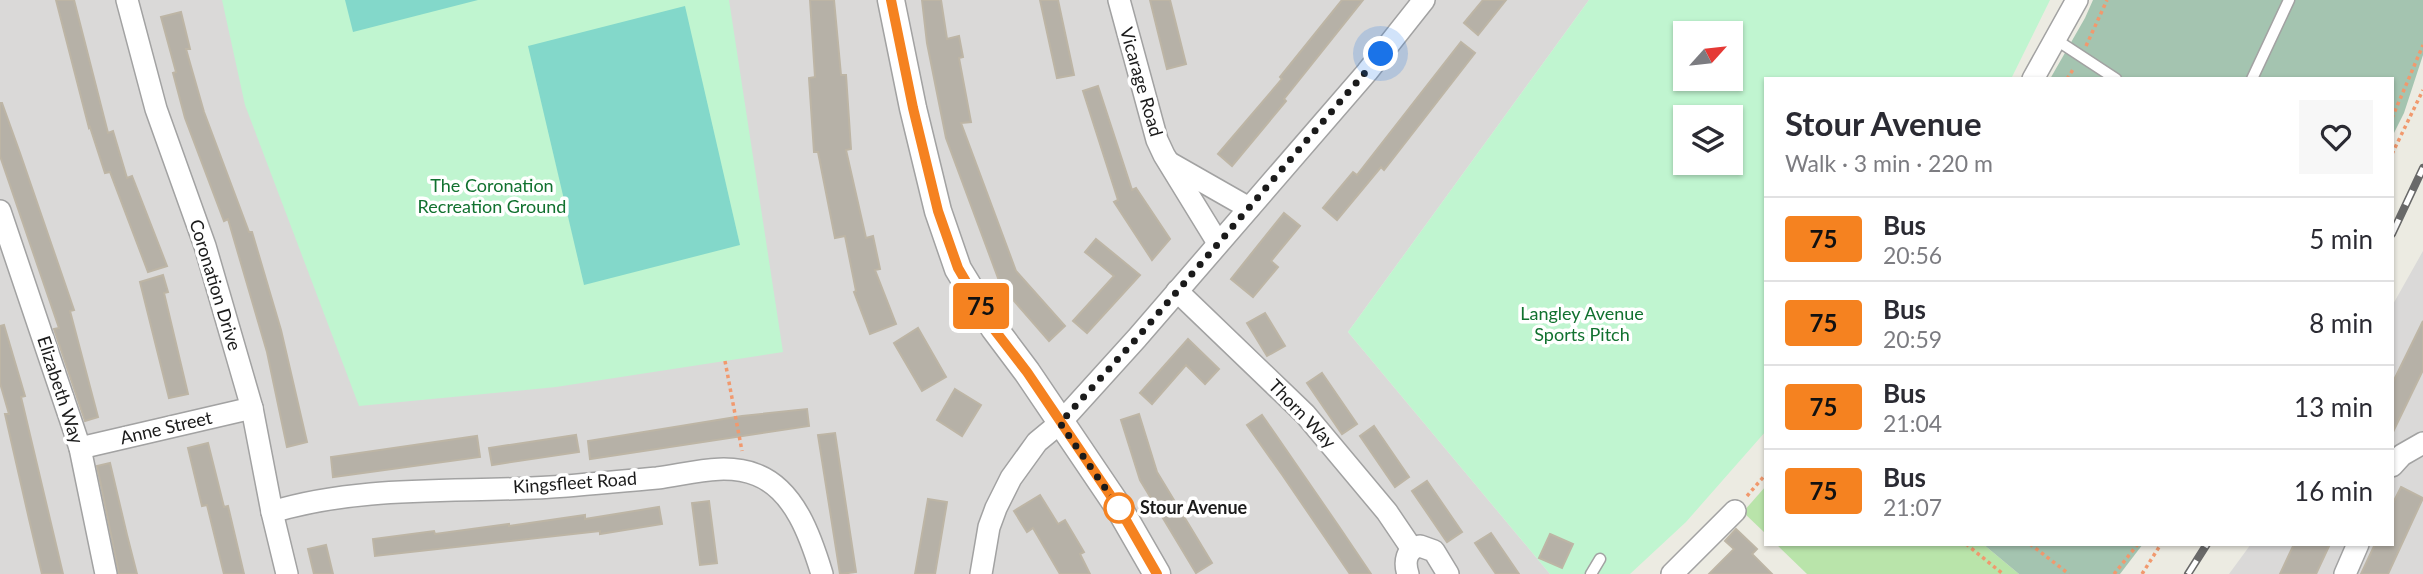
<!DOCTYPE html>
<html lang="en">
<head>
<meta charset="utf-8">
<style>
	body { margin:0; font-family:Lato,sans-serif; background:#f7f7f7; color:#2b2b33; height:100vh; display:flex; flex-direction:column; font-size:26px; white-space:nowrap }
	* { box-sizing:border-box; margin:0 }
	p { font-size:23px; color:#7c7c81 }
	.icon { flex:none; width:38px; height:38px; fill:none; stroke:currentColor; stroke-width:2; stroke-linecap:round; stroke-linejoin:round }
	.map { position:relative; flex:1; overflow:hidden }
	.drawer { position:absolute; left:1764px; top:77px; width:630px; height:469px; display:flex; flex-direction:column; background:#fff; border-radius:0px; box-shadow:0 2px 5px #0004 }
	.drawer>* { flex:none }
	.badge { padding:0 14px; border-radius:5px; font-size:24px; line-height:46px }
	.needle { width:46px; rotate:63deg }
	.buttons { position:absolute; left:1673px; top:21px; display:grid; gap:14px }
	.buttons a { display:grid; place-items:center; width:70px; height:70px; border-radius:0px; background:#fff; box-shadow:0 2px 5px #0004; font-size:35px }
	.you { position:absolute; width:35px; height:35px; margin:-18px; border:5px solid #fff; border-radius:50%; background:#1a73e8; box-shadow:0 0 0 10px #1a73e833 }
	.map>.badge { position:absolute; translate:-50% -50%; box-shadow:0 0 0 4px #fff }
	.round { display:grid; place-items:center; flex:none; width:74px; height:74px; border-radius:0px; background:#f7f7f7 }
	.head { display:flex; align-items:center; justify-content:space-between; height:119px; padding:0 21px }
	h1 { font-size:33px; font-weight:700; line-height:52px }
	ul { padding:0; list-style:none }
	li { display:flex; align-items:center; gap:21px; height:84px; padding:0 21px; border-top:2px solid #e1e1e2 }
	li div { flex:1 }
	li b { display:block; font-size:26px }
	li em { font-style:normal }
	li .badge { min-width:77px; font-weight:700; text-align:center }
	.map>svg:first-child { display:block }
</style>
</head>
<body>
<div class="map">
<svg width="2423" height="574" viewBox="0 0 2423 574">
	<rect width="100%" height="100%" fill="#ecebe2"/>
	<g fill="#dad9d8">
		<path d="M0 0H1589L1348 332 1550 574H0Z"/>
		<path d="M2423 251V574H2229L2251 544H2392V306Z"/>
	</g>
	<g fill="#b9e4aa">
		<path d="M1766 486V534L1743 512Z"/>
		<path d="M1776 544H1983L2019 574H1807Z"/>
	</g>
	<g fill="#a4c4b0">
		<path d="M2093 0H2423V55L2404 113 2392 137V79H2050L2085 18Z"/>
		<path d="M1983 544H2143L2120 574H2019Z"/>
	</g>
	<g fill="#c0f5d0" fill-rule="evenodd">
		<path d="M222 0H729L783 352 556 387 359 406 245 105Z"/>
		<path d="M1589 0H2050L2011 79H1766V431L1686 522 1630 574H1550L1348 332ZM1685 33H1731V79H1685ZM1685 117H1731V163H1685Z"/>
	</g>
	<g fill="#83d8ca">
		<path d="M345 0H478L353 32Z"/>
		<path d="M685 6 740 245 584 285 528 46Z"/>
	</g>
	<g fill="#b6b1a7" stroke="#bdb5a5" stroke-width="2">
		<path d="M56 0H74L108 133 113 131 127 178 132 176 167 266 148 272 110 172 105 173 90 127 89 128Z"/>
		<path d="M810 0H834L841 75H846L851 149 846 150 866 238 873 236 880 269 875 270 896 324 870 334 854 292 856 291 845 236 835 238 818 152H814L809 78 815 77Z"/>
		<path d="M922 0H941L947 39 959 36 963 57 959 58 971 122 961 123 1016 271 1065 326 1049 341 1001 286 946 138 927 43Z"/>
		<path d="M1040 0H1058L1074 75 1057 78Z"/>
		<path d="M1150 0H1170L1186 64 1167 69Z"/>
		<path d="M1342 0H1363L1284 99 1286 101 1232 166 1218 154 1282 79 1280 77Z"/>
		<path d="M1483 0H1506L1478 35 1464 23Z"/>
		<path d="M181 12 190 49H186L204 112 249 232H252L281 330 307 442 287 447 267 352 228 219 224 221 185 118 173 73 176 72 161 17Z"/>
		<path d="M1461 42 1475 53 1384 170 1381 167 1337 220 1323 208 1353 172 1357 175Z"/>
		<path d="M1098 86 1132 190 1136 188 1170 239 1152 260 1114 202 1118 200 1083 91Z"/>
		<path d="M0 103H2L20 153 74 310 70 311 98 417 85 421 57 338 54 329 59 328 0 156Z"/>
		<path d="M1284 213 1300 226 1271 261 1278 267 1253 297 1231 279Z"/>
		<path d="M1096 239 1140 275 1087 333 1073 321 1114 276 1085 252Z"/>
		<path d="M163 275 168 292 164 293 188 394 169 398 140 282Z"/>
		<path d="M1265 313 1285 346 1267 356 1247 323Z"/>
		<path d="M2423 321V370L2392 434V384Z"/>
		<path d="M4 325 25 396 21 397 63 574H42L29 519 5 414H9L0 383V326Z"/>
		<path d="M918 328 946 377 922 391 894 343Z"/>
		<path d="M1188 339 1219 369 1205 384 1186 365 1152 404 1140 393Z"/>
		<path d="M1322 373 1357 424 1342 434 1307 383Z"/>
		<path d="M955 389 981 405 962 436 937 420Z"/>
		<path d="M807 409 809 426 590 459 588 441 742 416Z"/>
		<path d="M1139 414 1157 472 1212 563 1196 573 1140 480 1121 420Z"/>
		<path d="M1262 415 1340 528 1371 574H1350L1283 476 1247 425Z"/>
		<path d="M1374 426 1409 477 1395 487 1360 436Z"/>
		<path d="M835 433 856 572 840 574 818 435Z"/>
		<path d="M576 435 579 452 492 465 489 448Z"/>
		<path d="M477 436 480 457 333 477 331 457Z"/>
		<path d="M208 443 224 507 228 506 244 574H224L207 505 202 506 188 448Z"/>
		<path d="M110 463 127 535 137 574H119L97 466Z"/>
		<path d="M1427 481 1462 532 1447 542 1412 491Z"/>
		<path d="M2401 487 2423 498 2388 574H2361L2375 544H2392V505Z"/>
		<path d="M1040 495 1058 524 1065 520 1084 552 1080 554 1090 574H1060L1033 528 1027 532 1014 511Z"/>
		<path d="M928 499 947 502 935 574H915Z"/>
		<path d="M709 501 717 563 700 565 692 503Z"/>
		<path d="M659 507 662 524 600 534V531L375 556 373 539 434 531 435 534 509 524V526L585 515V519Z"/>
		<path d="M1736 529 1757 549 1752 554 1772 574H1709L1734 549 1725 541Z"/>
		<path d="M1491 533 1519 574H1496L1475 543Z"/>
		<path d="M1550 534 1573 544 1562 568 1539 558Z"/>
		<path d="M2294 544H2330L2316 574H2280Z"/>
		<path d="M326 545 333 574H314L308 549Z"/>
	</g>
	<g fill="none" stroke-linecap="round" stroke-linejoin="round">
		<g stroke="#a2a2a2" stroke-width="13">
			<g id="service">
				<path d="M2055 39 2116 79"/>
				<path d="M2252 79 2289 0"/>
				<path d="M1591 574 1600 559"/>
			</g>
		</g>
		<g stroke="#a2a2a2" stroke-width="24">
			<g id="minor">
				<path d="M127 0 156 109 205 246 252 408 272 512 287 574"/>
				<path d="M1119 0 1157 140 1164 155 1218 243"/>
				<path d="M2033 79 2077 0"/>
				<path d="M1170 163 1249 208"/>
				<path d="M0 211 80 448 106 574"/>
				<path d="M1177 291 1305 414 1387 512 1412 549"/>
				<path d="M80 448 252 408"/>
				<path d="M2392 466 2402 455 2423 443"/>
				<path d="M272 512C368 483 468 494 567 486 597 483 627 481 657 478 689 474 725 462 757 475 795 490 811 538 822 574"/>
				<path d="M981 574 989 527 996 508 1011 478 1037 442 1060 423 1137 338 1367 72 1424 0"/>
				<path d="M1408 574C1404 562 1406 549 1420 546L1434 551 1448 574"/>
				<path d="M1672 574 1735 511"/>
				<path d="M2345 574 2358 544"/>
			</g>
		</g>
		<g stroke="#a2a2a2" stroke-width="29">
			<path id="tertiary" d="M891 0 913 108 938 211 958 269 994 328 1027 372 1119 508 1157 574"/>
		</g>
		<g stroke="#f1996e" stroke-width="3.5" stroke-dasharray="3.5 3.5" stroke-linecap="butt">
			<path d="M2086 46 2107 0"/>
			<path d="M2067 79 2074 68"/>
			<path d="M2392 118 2423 45"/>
			<path d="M2392 154 2423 90"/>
			<path d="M725 361 742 451"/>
			<path d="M1747 496 1766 474"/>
			<path d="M1966 544 2003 574"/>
			<path d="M2030 544 2069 574"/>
			<path d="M2114 574 2138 544"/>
			<path d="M2142 574 2161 544"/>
		</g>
		<use href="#service" stroke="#fff" stroke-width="10"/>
		<use href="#minor" stroke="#fff" stroke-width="21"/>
		<use href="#tertiary" stroke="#fff" stroke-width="26"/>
		<g stroke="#696969" stroke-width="8">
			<g id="rail">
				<path d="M2392 234 2423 168"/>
				<path d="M2188 574 2207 544"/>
			</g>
		</g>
		<use href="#rail" stroke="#fff" stroke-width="5" stroke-dasharray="16" stroke-linecap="butt"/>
	</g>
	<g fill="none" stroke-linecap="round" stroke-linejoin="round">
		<g stroke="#fff" stroke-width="16">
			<path id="line" d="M891 0 913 108 938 211 958 268 993 328 1027 372 1119 508 1157 574"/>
		</g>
		<use href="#line" stroke="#f58220" stroke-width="10"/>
		<path stroke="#1b1b1b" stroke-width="7" stroke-dasharray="0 12.6" d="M1119 508 1060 423 1137 338 1381 54"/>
	</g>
	<circle fill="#fff" stroke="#f58220" stroke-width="3.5" cx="1119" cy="508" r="14"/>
	<g text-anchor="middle" stroke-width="7" stroke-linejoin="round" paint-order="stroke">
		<g font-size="18" fill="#1b1b1b" stroke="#fff">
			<text transform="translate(1141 82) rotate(74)" y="6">Vicarage Road</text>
			<text transform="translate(215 285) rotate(73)" y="6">Coronation Drive</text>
			<text transform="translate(60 390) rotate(72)" y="6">Elizabeth Way</text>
			<text transform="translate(1302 414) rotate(46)" y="6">Thorn Way</text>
			<text transform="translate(166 428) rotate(-13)" y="6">Anne Street</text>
			<text transform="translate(575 483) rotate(-4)" y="6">Kingsfleet Road</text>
		</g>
		<g font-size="18" fill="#11712f" stroke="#fff">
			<text x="492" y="192">The Coronation<tspan x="492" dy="21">Recreation Ground</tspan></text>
			<text x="1582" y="320">Langley Avenue<tspan x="1582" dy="21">Sports Pitch</tspan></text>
		</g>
		<g font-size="18" font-weight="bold" fill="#1b1b1b" stroke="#fff" text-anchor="start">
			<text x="1140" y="514">Stour Avenue</text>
		</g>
	</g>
</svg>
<div class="buttons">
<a><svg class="needle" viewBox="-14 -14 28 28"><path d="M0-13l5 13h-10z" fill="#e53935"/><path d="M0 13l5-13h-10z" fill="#7c7c81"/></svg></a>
<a><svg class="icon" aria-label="layers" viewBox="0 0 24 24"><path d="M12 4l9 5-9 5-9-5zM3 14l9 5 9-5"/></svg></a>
</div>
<div class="you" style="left:1381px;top:54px"></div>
<b class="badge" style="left:981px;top:306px;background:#f58220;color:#111">75</b>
<section class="drawer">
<div class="head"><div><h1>Stour Avenue</h1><p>Walk · 3 min · 220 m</p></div><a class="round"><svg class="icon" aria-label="heart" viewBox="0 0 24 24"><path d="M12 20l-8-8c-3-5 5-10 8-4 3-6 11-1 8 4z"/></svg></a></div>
<ul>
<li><span class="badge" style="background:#f58220;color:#111">75</span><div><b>Bus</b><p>20:56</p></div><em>5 min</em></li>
<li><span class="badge" style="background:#f58220;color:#111">75</span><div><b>Bus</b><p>20:59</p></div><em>8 min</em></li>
<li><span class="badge" style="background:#f58220;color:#111">75</span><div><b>Bus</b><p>21:04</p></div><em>13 min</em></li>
<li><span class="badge" style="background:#f58220;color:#111">75</span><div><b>Bus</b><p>21:07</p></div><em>16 min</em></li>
</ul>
</section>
</div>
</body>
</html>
